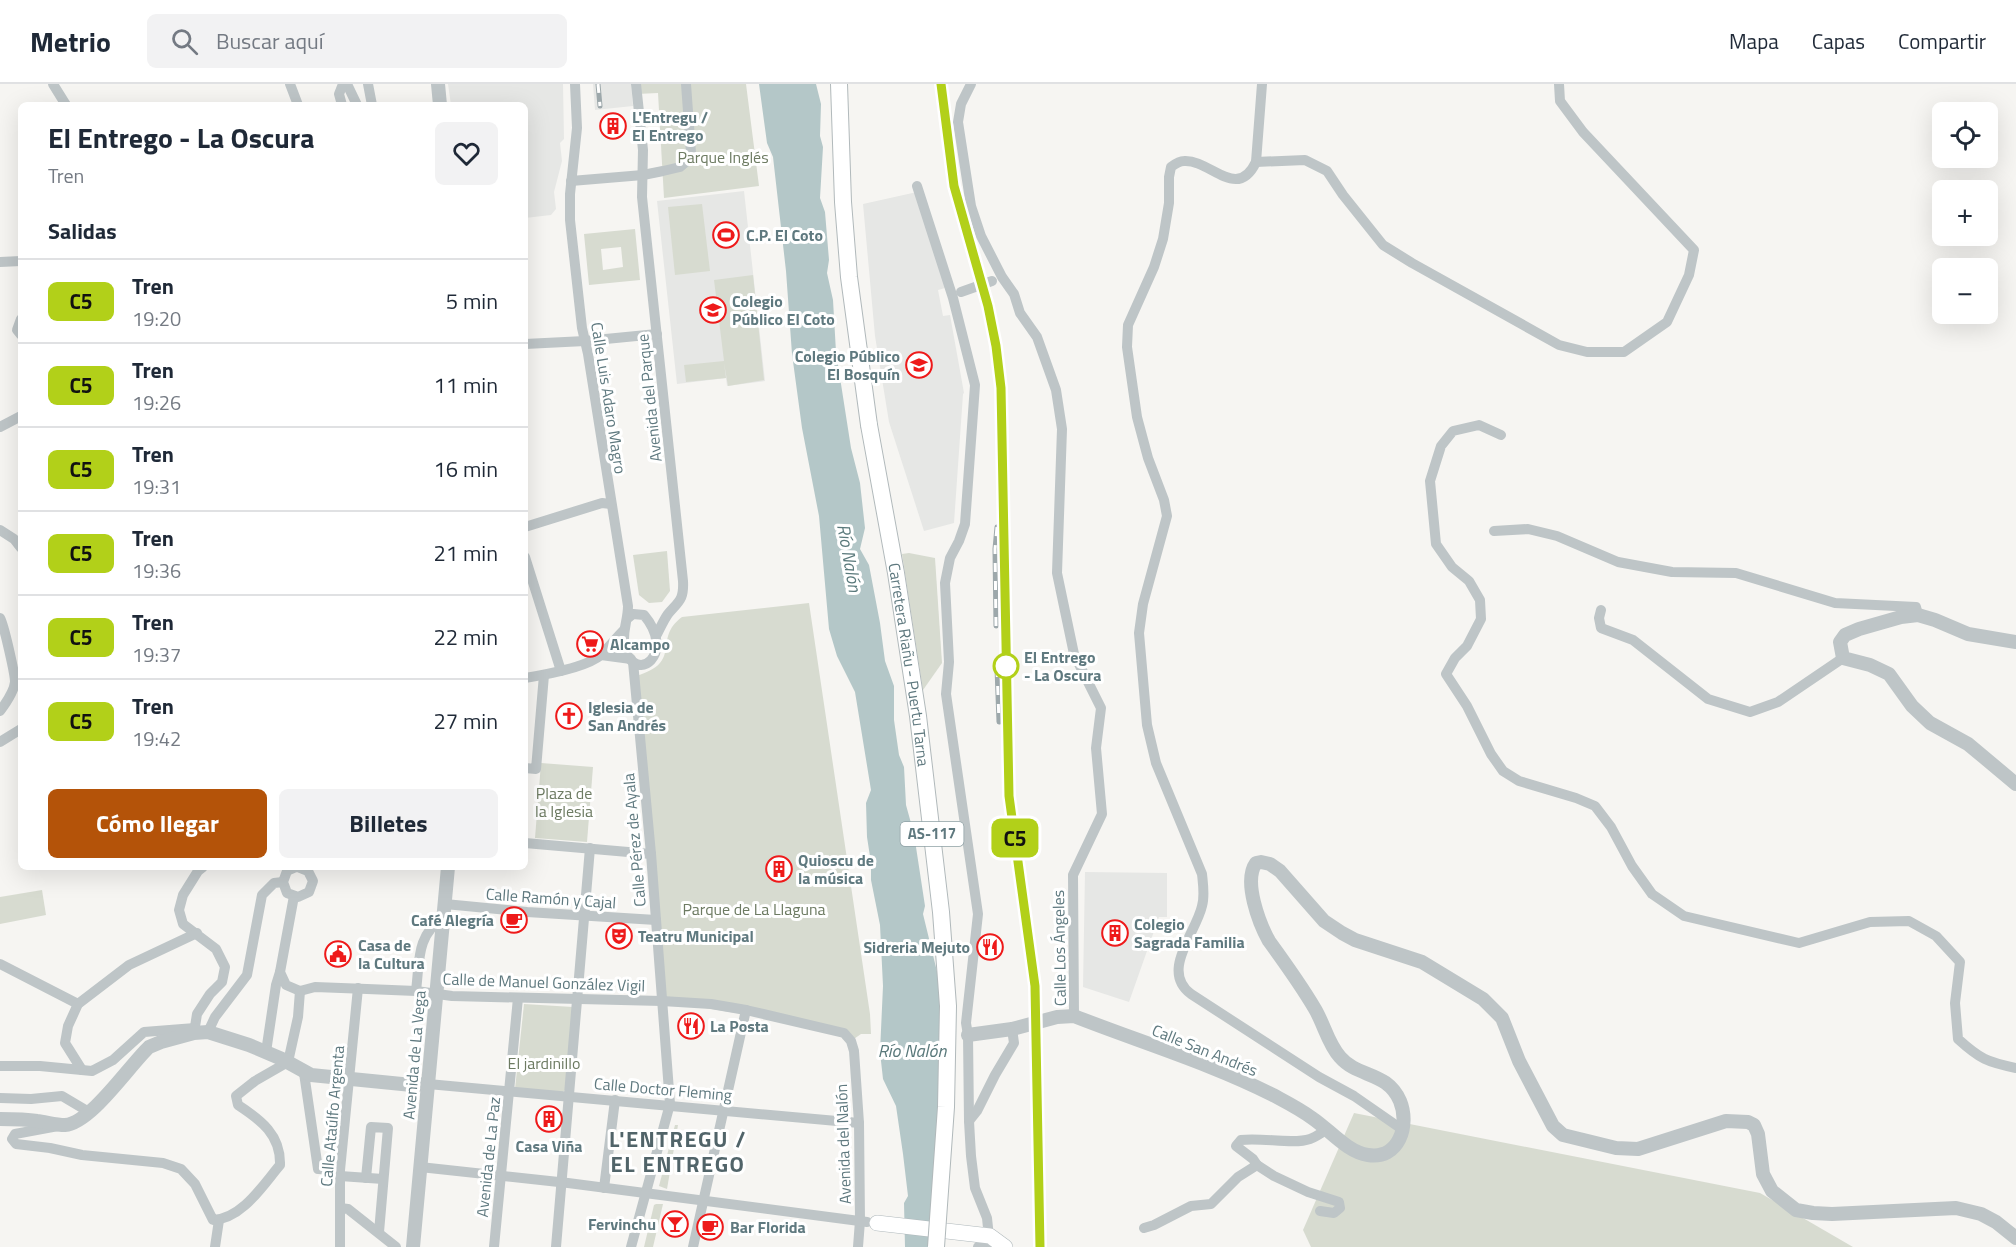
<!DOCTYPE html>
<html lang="es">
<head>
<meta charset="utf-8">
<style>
	body { margin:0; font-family:"Titillium Web",sans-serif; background:#f2f2f3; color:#1f2937; height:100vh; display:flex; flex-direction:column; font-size:22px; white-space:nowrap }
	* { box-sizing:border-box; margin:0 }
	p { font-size:20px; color:#747a83 }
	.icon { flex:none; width:33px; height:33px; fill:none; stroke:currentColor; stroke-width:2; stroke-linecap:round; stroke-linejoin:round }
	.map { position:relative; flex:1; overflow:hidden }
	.drawer { position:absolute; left:18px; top:18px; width:510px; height:768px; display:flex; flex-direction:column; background:#fff; border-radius:9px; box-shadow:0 6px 24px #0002 }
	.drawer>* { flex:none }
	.badge { padding:0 12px; border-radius:9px; font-size:21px; line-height:39px }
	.controls { position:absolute; left:1932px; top:18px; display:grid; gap:12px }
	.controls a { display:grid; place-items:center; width:66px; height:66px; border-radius:9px; background:#fff; box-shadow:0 6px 24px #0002; font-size:30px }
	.map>.badge { position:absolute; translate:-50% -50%; box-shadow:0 0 0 3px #fff }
	h2 { padding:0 30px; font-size:22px; line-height:54px }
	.round { display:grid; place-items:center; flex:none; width:63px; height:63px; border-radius:9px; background:#f2f2f3 }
	.head { display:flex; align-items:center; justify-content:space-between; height:102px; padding:0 30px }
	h1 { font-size:28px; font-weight:700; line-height:45px }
	.action { display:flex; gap:12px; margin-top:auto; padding:12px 30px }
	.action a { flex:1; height:69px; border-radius:9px; background:#b45309; color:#fff; font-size:24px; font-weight:700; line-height:69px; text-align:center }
	.action a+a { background:#f2f2f3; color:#1f2937 }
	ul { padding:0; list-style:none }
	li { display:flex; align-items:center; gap:18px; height:84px; padding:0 30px; border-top:2px solid #e0e1e3 }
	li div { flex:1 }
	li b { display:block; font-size:22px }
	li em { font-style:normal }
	li .badge { min-width:66px; font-weight:700; text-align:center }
	header { display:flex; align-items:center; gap:36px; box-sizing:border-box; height:84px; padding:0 30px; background:#fff; border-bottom:2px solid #e0e1e3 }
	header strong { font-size:28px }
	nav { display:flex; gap:33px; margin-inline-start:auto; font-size:21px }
	.search { width:420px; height:54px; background:#f2f2f3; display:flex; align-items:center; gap:15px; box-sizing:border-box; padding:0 21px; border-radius:9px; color:#747a83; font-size:22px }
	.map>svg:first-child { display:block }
</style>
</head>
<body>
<header>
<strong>Metrio</strong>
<div class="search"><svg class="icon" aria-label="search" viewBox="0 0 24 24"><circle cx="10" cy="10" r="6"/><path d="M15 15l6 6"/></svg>Buscar aquí</div>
<nav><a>Mapa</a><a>Capas</a><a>Compartir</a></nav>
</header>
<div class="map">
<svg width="2016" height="1163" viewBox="0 0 2016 1163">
	<rect width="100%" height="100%" fill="#f6f5f2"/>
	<g fill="#e6e7e5">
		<path d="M448 0H563L564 55 560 59 562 77 554 108 556 125 551 131 525 134V21H451Z"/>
		<path d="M593 0H631L633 22 595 26Z"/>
		<path d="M744 107 765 297 727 302 726 294 677 300 657 117Z"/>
		<path d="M917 108 945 204 938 206 943 232 950 231 964 309 963 310 954 439 924 447 889 338 875 252 863 120Z"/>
		<path d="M1085 788 1167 789V833H1159L1129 918 1083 903Z"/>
	</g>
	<g fill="#d7dbd0" fill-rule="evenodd">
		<path d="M636 0H746L759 102 664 114 658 9 637 10Z"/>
		<path d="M702 120 710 187 675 191 668 123Z"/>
		<path d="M635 145 640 196 589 201 584 150ZM621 163 623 183 603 186 601 165Z"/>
		<path d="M753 191 764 296 728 302 724 279 726 294 686 298 684 281 724 277 714 196Z"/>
		<path d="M667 467 670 507 662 518 649 519 639 511 633 471Z"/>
		<path d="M909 469 935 474 942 579 923 606 902 470Z"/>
		<path d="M809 519 870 930 871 950H861L851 957 834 945 662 917 636 592C684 578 652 555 682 533Z"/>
		<path d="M541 679 593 683 587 758 535 754Z"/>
		<path d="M42 806 46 831 0 840V813Z"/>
		<path d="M524 920 573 923 568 1003 563 1008 515 1005Z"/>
		<path d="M1354 1029 1760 1109 1853 1163H1311L1303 1146Z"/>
		<path d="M675 1041H678L667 1105 659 1102Z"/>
		<path d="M656 1120H663L653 1163H644L654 1121Z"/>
	</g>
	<path fill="#b4c7c8" d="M759 0H816L821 20 820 52 823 63 820 114 825 128 829 176 827 189 833 216 836 268 851 364 860 399 865 444 860 465 869 481 880 539 885 577 894 602V636L899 671 904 683 906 721 914 750 925 822 923 830 941 904 943 1163H905L904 1119 908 1112 903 1070 896 1022 883 995 880 968 883 902 880 841 871 796V779L867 753 866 719 871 706 855 608 837 572 829 545 819 432 802 344 792 270 786 187 773 73 767 59Z"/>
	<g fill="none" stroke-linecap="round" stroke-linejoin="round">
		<g stroke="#b0b9bc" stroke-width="16">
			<path id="secondary" d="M877 1139 990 1152 1005 1163"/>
		</g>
		<g stroke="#b1b9bb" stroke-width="18">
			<path id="primary" d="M839 0 843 118 849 193 869 341"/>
		</g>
		<g stroke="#bec5c7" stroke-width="10">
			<path d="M53 0 66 21"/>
			<path d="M290 0 298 21"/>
			<path d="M347 0 357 21"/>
			<path d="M368 0 372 21"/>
			<path d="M575 0 577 44 570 110V136L582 244 588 270 628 522C628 537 621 550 625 565 636 601 677 570 644 531L633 530 627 535"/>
			<path d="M636 0 643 66 642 113 683 497C684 516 679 517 668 530 663 537 660 545 656 552"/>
			<path d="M971 0 961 20 958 38 971 122 981 152 1002 193 1014 210 1020 229 1037 253 1056 306 1062 345 1057 489 1074 570 1101 624 1096 664 1102 730 1073 791 1074 932"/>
			<path d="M1262 0 1256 78C1237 118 1210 75 1184 77 1179 77 1175 80 1171 83L1169 93V119L1163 155 1154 183 1128 241 1127 263 1137 333 1148 374 1164 416 1167 432 1143 520 1139 549 1147 641 1156 679 1202 790C1203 800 1205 812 1202 822 1196 849 1160 887 1191 910L1319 993 1354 1012 1403 1046"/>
			<path d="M342 21 339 10 343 0"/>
			<path d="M1256 78 1305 76 1327 87 1343 111 1383 161 1412 179 1559 261 1587 268H1624L1667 238 1689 191 1694 166 1583 48 1560 17 1559 0"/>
			<path d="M571 97 643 91 663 87 680 83 687 77 691 69 686 0"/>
			<path d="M917 102 953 214 975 301 965 440 959 457 950 474 945 499 949 578 946 610 978 830 966 939 968 951 969 1037 971 1072 975 1104 987 1134 990 1163"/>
			<path d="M0 178 21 177"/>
			<path d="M21 235 17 246 21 251"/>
			<path d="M525 260 585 257 657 250"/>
			<path d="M0 343 21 332"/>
			<path d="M1501 351 1479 341 1453 347 1441 362 1430 397 1436 460 1452 483 1469 497 1480 516 1481 535 1467 562 1455 574 1446 590 1467 622 1491 670 1503 687 1519 697 1576 714 1595 722 1611 743 1632 782 1652 810 1684 832 1799 859 1870 838 1909 837 1936 852 1960 878 1955 919 1958 955C1980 975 1987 978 2016 984"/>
			<path d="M525 443 602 419 611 420"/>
			<path d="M0 446 14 455 21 464"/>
			<path d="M1494 447 1528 445 1557 452 1618 478 1672 488 1736 489 1835 519 1916 523 1918 531"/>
			<path d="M525 473 561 587"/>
			<path d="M1601 526 1599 534 1601 544 1633 556 1708 615 1750 628 1778 618 1843 574"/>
			<path d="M0 534C4 541 15 590 15 598 14 608 6 619 0 627"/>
			<path d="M601 571 631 575"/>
			<path d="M525 594C544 591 587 583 601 571 609 563 616 554 624 546"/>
			<path d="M0 658 21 645"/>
			<path d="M525 684 536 685 544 591"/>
			<path d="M525 759 651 770"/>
			<path d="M296 783 287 787 283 798 287 809 298 813 309 808 313 797 308 787 298 783"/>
			<path d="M294 812 280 888 286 901 300 907 315 903 367 905 416 907 452 912 662 917 711 920 746 926 844 949 851 957 854 967 859 1039 860 1137 858 1163"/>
			<path d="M445 820 527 828 656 836"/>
			<path d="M0 880 78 920"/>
			<path d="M416 907C420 874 416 853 444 832"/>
			<path d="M208 948 215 933 247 891 262 811 274 799 283 798"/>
			<path d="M194 949 197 930 210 910 222 898 225 883 216 865 183 840 179 826 183 811 198 787 203 783"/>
			<path d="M266 968 276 901 280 888"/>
			<path d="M0 982H40L92 987 113 976 144 948 195 944"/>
			<path d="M82 986 65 959 68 942 78 920 129 881 197 849"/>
			<path d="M304 989 318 1085 340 1086"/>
			<path d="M428 1000 859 1039"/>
			<path d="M0 1014 31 1015 62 1012 89 1028"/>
			<path d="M969 1037 977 1027 995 991 1014 959 1012 945"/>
			<path d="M58 1042 15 1050 12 1055 16 1060 50 1064 82 1071 163 1079 181 1085 195 1100 213 1136C242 1135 263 1101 280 1081 281 1051 261 1036 238 1021L236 1012 255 997 288 978 298 933 300 907"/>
			<path d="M1257 1081 1274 1092 1308 1108 1339 1118 1340 1124 1334 1129 1320 1127"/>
			<path d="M420 1083 568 1099 867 1138"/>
			<path d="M340 1092 383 1095"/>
			<path d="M366 1094 371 1043 388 1044 379 1148"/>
			<path d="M604 1104 615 1016"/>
			<path d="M340 1124 348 1125 396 1163"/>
			<path d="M1144 1144 1154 1141 1191 1122 1211 1120 1238 1093 1257 1081 1253 1075 1236 1062 1241 1056C1262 1053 1293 1061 1310 1055 1316 1053 1322 1048 1328 1045"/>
			<path d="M215 1163 219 1136"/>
			<path d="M340 1163V1086L358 904"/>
			<path d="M494 1163 518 914"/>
			<path d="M556 1163 590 764"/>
			<path d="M631 1163 670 1020 651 770 633 578"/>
			<path d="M693 1163 746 926"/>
			<path d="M978 1163 990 1152"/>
		</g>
		<g stroke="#bec5c7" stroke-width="14">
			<path d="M438 0 440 21"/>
			<path d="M2016 558 1968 550 1935 536 1918 531 1901 533 1859 545 1845 551 1840 558 1843 574 1870 581 1889 590 1912 622 1930 639 1968 660 2016 700"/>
			<path d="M968 951 1012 945 1057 933 1074 932C1140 958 1210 979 1273 1011 1286 1018 1300 1025 1312 1034 1330 1046 1347 1068 1368 1071 1399 1076 1410 1041 1400 1017 1387 987 1358 994 1340 973 1328 960 1324 940 1315 925 1301 901 1285 879 1269 857 1259 839 1243 797 1256 779L1261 778 1270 780 1280 787 1324 837 1342 849 1355 856 1422 878 1483 915 1502 934 1519 977 1553 1042 1563 1051 1616 1064 1638 1065 1726 1037 1748 1038 1754 1041 1758 1050 1763 1090 1772 1107 1796 1126 1813 1129 1832 1130 1956 1124 1981 1130 1996 1138 2016 1154"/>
			<path d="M0 1035C12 1035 25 1035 37 1037 46 1038 56 1041 65 1041 91 1039 129 982 149 963L161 958 194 949 208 948 249 961 282 975 311 991 412 1001 428 1000"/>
			<path d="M413 1163 448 783"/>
		</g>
		<use href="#secondary" stroke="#fff" stroke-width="15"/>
		<use href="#primary" stroke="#fff" stroke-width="16"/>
		<g stroke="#9da8ab" stroke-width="5">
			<g id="rail">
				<path d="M598 0 600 22"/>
				<path d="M941 0 954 102 988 222 996 262 1001 304 1009 712 1035 902 1040 1163"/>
				<path d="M996 542 995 465 997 443"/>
				<path d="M997 584 999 638"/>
			</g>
		</g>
		<use href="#rail" stroke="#fff" stroke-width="3" stroke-dasharray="9" stroke-linecap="butt"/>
		<g stroke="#b1b9bb" stroke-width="18" stroke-linecap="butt">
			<g id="primary-bridge">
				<path id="s1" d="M869 341 896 489 918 632 941 828 948 922 946 1023 936 1163"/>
			</g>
		</g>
		<path stroke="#bec5c7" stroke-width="10" d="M961 208 992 197"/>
		<use href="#primary-bridge" stroke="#fff" stroke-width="16"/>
	</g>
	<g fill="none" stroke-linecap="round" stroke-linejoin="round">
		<g stroke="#fff" stroke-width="14">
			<path id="line" d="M941 0 954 102 988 222 996 262 1001 304 1009 712 1035 902 1040 1163"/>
		</g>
		<use href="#line" stroke="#b2d019" stroke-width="9"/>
	</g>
	<defs>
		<g id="building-ring" transform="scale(1.35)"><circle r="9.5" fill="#fff" stroke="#ee1a1a" stroke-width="1.5"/><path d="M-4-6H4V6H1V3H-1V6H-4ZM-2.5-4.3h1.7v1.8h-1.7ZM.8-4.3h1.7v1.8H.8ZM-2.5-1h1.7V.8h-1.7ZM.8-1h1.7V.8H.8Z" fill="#ee1a1a"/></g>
		<g id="stadium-ring" transform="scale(1.35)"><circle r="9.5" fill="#fff" stroke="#ee1a1a" stroke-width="1.5"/><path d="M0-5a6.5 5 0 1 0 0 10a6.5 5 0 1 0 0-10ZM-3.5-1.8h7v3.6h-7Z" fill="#ee1a1a"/></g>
		<g id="school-ring" transform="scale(1.35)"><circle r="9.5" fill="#fff" stroke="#ee1a1a" stroke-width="1.5"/><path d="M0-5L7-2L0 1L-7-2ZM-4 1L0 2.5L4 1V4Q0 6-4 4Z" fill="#ee1a1a"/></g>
		<g id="supermarket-ring" transform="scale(1.35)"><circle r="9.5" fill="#fff" stroke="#ee1a1a" stroke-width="1.5"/><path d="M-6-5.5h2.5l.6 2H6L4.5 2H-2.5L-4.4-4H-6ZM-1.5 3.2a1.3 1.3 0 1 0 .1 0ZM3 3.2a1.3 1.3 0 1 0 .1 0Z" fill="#ee1a1a"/></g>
		<g id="church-ring" transform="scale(1.35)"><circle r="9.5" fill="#fff" stroke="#ee1a1a" stroke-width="1.5"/><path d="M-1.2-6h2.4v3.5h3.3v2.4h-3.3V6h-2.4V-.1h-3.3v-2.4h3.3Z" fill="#ee1a1a"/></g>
		<g id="cafe-ring" transform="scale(1.35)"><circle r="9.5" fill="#fff" stroke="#ee1a1a" stroke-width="1.5"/><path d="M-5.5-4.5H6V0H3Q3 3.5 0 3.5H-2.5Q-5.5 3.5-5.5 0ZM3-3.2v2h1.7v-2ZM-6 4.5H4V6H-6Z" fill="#ee1a1a"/></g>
		<g id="theatre-ring" transform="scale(1.35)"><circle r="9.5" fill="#fff" stroke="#ee1a1a" stroke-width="1.5"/><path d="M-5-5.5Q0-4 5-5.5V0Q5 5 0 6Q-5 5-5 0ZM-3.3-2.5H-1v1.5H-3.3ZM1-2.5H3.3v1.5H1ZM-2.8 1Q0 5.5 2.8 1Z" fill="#ee1a1a"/></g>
		<g id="restaurant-ring" transform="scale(1.35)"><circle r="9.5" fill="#fff" stroke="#ee1a1a" stroke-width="1.5"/><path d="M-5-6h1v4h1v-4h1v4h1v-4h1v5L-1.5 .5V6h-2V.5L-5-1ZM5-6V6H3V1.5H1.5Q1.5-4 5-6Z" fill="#ee1a1a"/></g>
		<g id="civic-ring" transform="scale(1.35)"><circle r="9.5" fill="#fff" stroke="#ee1a1a" stroke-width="1.5"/><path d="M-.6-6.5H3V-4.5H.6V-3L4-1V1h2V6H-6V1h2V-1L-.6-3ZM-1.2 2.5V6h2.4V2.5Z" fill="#ee1a1a"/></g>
		<g id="bar-ring" transform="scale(1.35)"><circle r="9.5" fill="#fff" stroke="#ee1a1a" stroke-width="1.5"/><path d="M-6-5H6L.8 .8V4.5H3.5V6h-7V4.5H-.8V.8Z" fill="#ee1a1a"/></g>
	</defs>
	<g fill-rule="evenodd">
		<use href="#building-ring" x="613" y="42"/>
		<use href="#stadium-ring" x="726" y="151"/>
		<use href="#school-ring" x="713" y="226"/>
		<use href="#school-ring" x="919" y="281"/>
		<use href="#supermarket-ring" x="590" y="560"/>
		<use href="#church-ring" x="569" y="632"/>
		<use href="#building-ring" x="779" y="785"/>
		<use href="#cafe-ring" x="514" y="836"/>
		<use href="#building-ring" x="1115" y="849"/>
		<use href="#theatre-ring" x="619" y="852"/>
		<use href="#restaurant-ring" x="990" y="863"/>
		<use href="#civic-ring" x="338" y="870"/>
		<use href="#restaurant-ring" x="691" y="942"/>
		<use href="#building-ring" x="549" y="1035"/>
		<use href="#bar-ring" x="675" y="1140"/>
		<use href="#cafe-ring" x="710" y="1143"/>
	</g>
	<circle fill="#fff" stroke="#b2d019" stroke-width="3" cx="1006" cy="582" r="12"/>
	<g text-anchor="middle" stroke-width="6" stroke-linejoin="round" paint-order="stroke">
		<rect fill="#fff" stroke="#8fa1a5" stroke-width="1.5" x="900.5" y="738" width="63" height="24" rx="4.5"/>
		<g font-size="15" font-weight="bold" fill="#5f797f">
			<text x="932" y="755">AS-117</text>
		</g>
		<g font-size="16" font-weight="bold" fill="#5f797f" stroke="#fff" text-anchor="start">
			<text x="632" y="39">L'Entregu /<tspan x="632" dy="18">El Entrego</tspan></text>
			<text x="746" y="157">C.P. El Coto</text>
			<text x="732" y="223">Colegio<tspan x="732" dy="18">Público El Coto</tspan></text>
			<text x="900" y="278" text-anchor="end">Colegio Público<tspan x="900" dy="18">El Bosquín</tspan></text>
			<text x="610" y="566">Alcampo</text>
			<text x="588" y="629">Iglesia de<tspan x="588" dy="18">San Andrés</tspan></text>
			<text x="798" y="782">Quioscu de<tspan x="798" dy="18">la música</tspan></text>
			<text x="494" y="842" text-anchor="end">Café Alegría</text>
			<text x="1134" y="846">Colegio<tspan x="1134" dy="18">Sagrada Familia</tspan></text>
			<text x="638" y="858">Teatru Municipal</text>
			<text x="358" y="867">Casa de<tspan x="358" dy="18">la Cultura</tspan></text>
			<text x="970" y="869" text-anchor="end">Sidreria Mejuto</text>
			<text x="710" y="948">La Posta</text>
			<text x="549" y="1068" text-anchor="middle">Casa Viña</text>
			<text x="656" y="1146" text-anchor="end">Fervinchu</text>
			<text x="730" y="1149">Bar Florida</text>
		</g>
		<g font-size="16" fill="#6d7b62" stroke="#fff">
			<text x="723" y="79">Parque Inglés</text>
			<text x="564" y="715">Plaza de<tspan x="564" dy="18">la Iglesia</tspan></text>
			<text x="754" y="831">Parque de La Llaguna</text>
			<text x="544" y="985">El jardinillo</text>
		</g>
		<g font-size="16" fill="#5f797f" stroke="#fff">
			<text transform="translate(609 314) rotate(81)" y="6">Calle Luis Adaro Magro</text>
			<text transform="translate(649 314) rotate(-96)" y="6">Avenida del Parque</text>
			<text dy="6" stroke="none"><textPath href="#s1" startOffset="243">Carretera Riañu - Puertu Tarna</textPath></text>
			<text transform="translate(634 756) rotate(-95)" y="6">Calle Pérez de Ayala</text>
			<text transform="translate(551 814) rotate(4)" y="6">Calle Ramón y Cajal</text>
			<text transform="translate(1059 864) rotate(-91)" y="6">Calle Los Ángeles</text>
			<text transform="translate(544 898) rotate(2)" y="6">Calle de Manuel González Vigil</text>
			<text transform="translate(1205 966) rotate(22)" y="6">Calle San Andrés</text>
			<text transform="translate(414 971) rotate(-85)" y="6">Avenida de La Vega</text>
			<text transform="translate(663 1005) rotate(5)" y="6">Calle Doctor Fleming</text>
			<text transform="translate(332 1032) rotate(-85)" y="6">Calle Ataúlfo Argenta</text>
			<text transform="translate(843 1060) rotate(-92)" y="6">Avenida del Nalón</text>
			<text transform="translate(488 1073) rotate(-84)" y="6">Avenida de La Paz</text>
		</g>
		<g font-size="16" font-weight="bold" fill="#5f797f" stroke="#fff" text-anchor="start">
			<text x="1024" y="579">El Entrego<tspan x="1024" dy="18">- La Oscura</tspan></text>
		</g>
		<g font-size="18" font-style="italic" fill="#5a797b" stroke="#fff">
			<text transform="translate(849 474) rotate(80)" y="6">Río Nalón</text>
			<text x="912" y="973">Río Nalón</text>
		</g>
		<g font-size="22" font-weight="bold" letter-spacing="1.5" fill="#516469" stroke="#fff">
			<text x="678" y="1063">L'ENTREGU /<tspan x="678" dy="25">EL ENTREGO</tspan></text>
		</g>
	</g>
</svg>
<div class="controls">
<a><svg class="icon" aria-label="locate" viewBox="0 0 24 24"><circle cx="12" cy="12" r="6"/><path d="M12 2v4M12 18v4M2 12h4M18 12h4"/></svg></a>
<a>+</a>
<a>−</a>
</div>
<b class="badge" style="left:1015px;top:754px;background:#b2d019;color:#111">C5</b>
<section class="drawer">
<div class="head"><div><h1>El Entrego - La Oscura</h1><p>Tren</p></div><a class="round"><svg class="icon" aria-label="heart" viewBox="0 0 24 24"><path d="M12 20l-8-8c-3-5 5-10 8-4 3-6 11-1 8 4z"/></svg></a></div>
<h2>Salidas</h2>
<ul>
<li><span class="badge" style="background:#b2d019;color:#111">C5</span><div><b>Tren</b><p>19:20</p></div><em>5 min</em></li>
<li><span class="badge" style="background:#b2d019;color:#111">C5</span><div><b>Tren</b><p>19:26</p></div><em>11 min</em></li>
<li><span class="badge" style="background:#b2d019;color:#111">C5</span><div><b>Tren</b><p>19:31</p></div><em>16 min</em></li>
<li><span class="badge" style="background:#b2d019;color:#111">C5</span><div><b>Tren</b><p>19:36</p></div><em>21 min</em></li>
<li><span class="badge" style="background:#b2d019;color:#111">C5</span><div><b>Tren</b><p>19:37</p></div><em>22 min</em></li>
<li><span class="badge" style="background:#b2d019;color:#111">C5</span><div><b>Tren</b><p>19:42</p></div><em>27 min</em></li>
</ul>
<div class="action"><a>Cómo llegar</a><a>Billetes</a></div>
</section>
</div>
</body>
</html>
